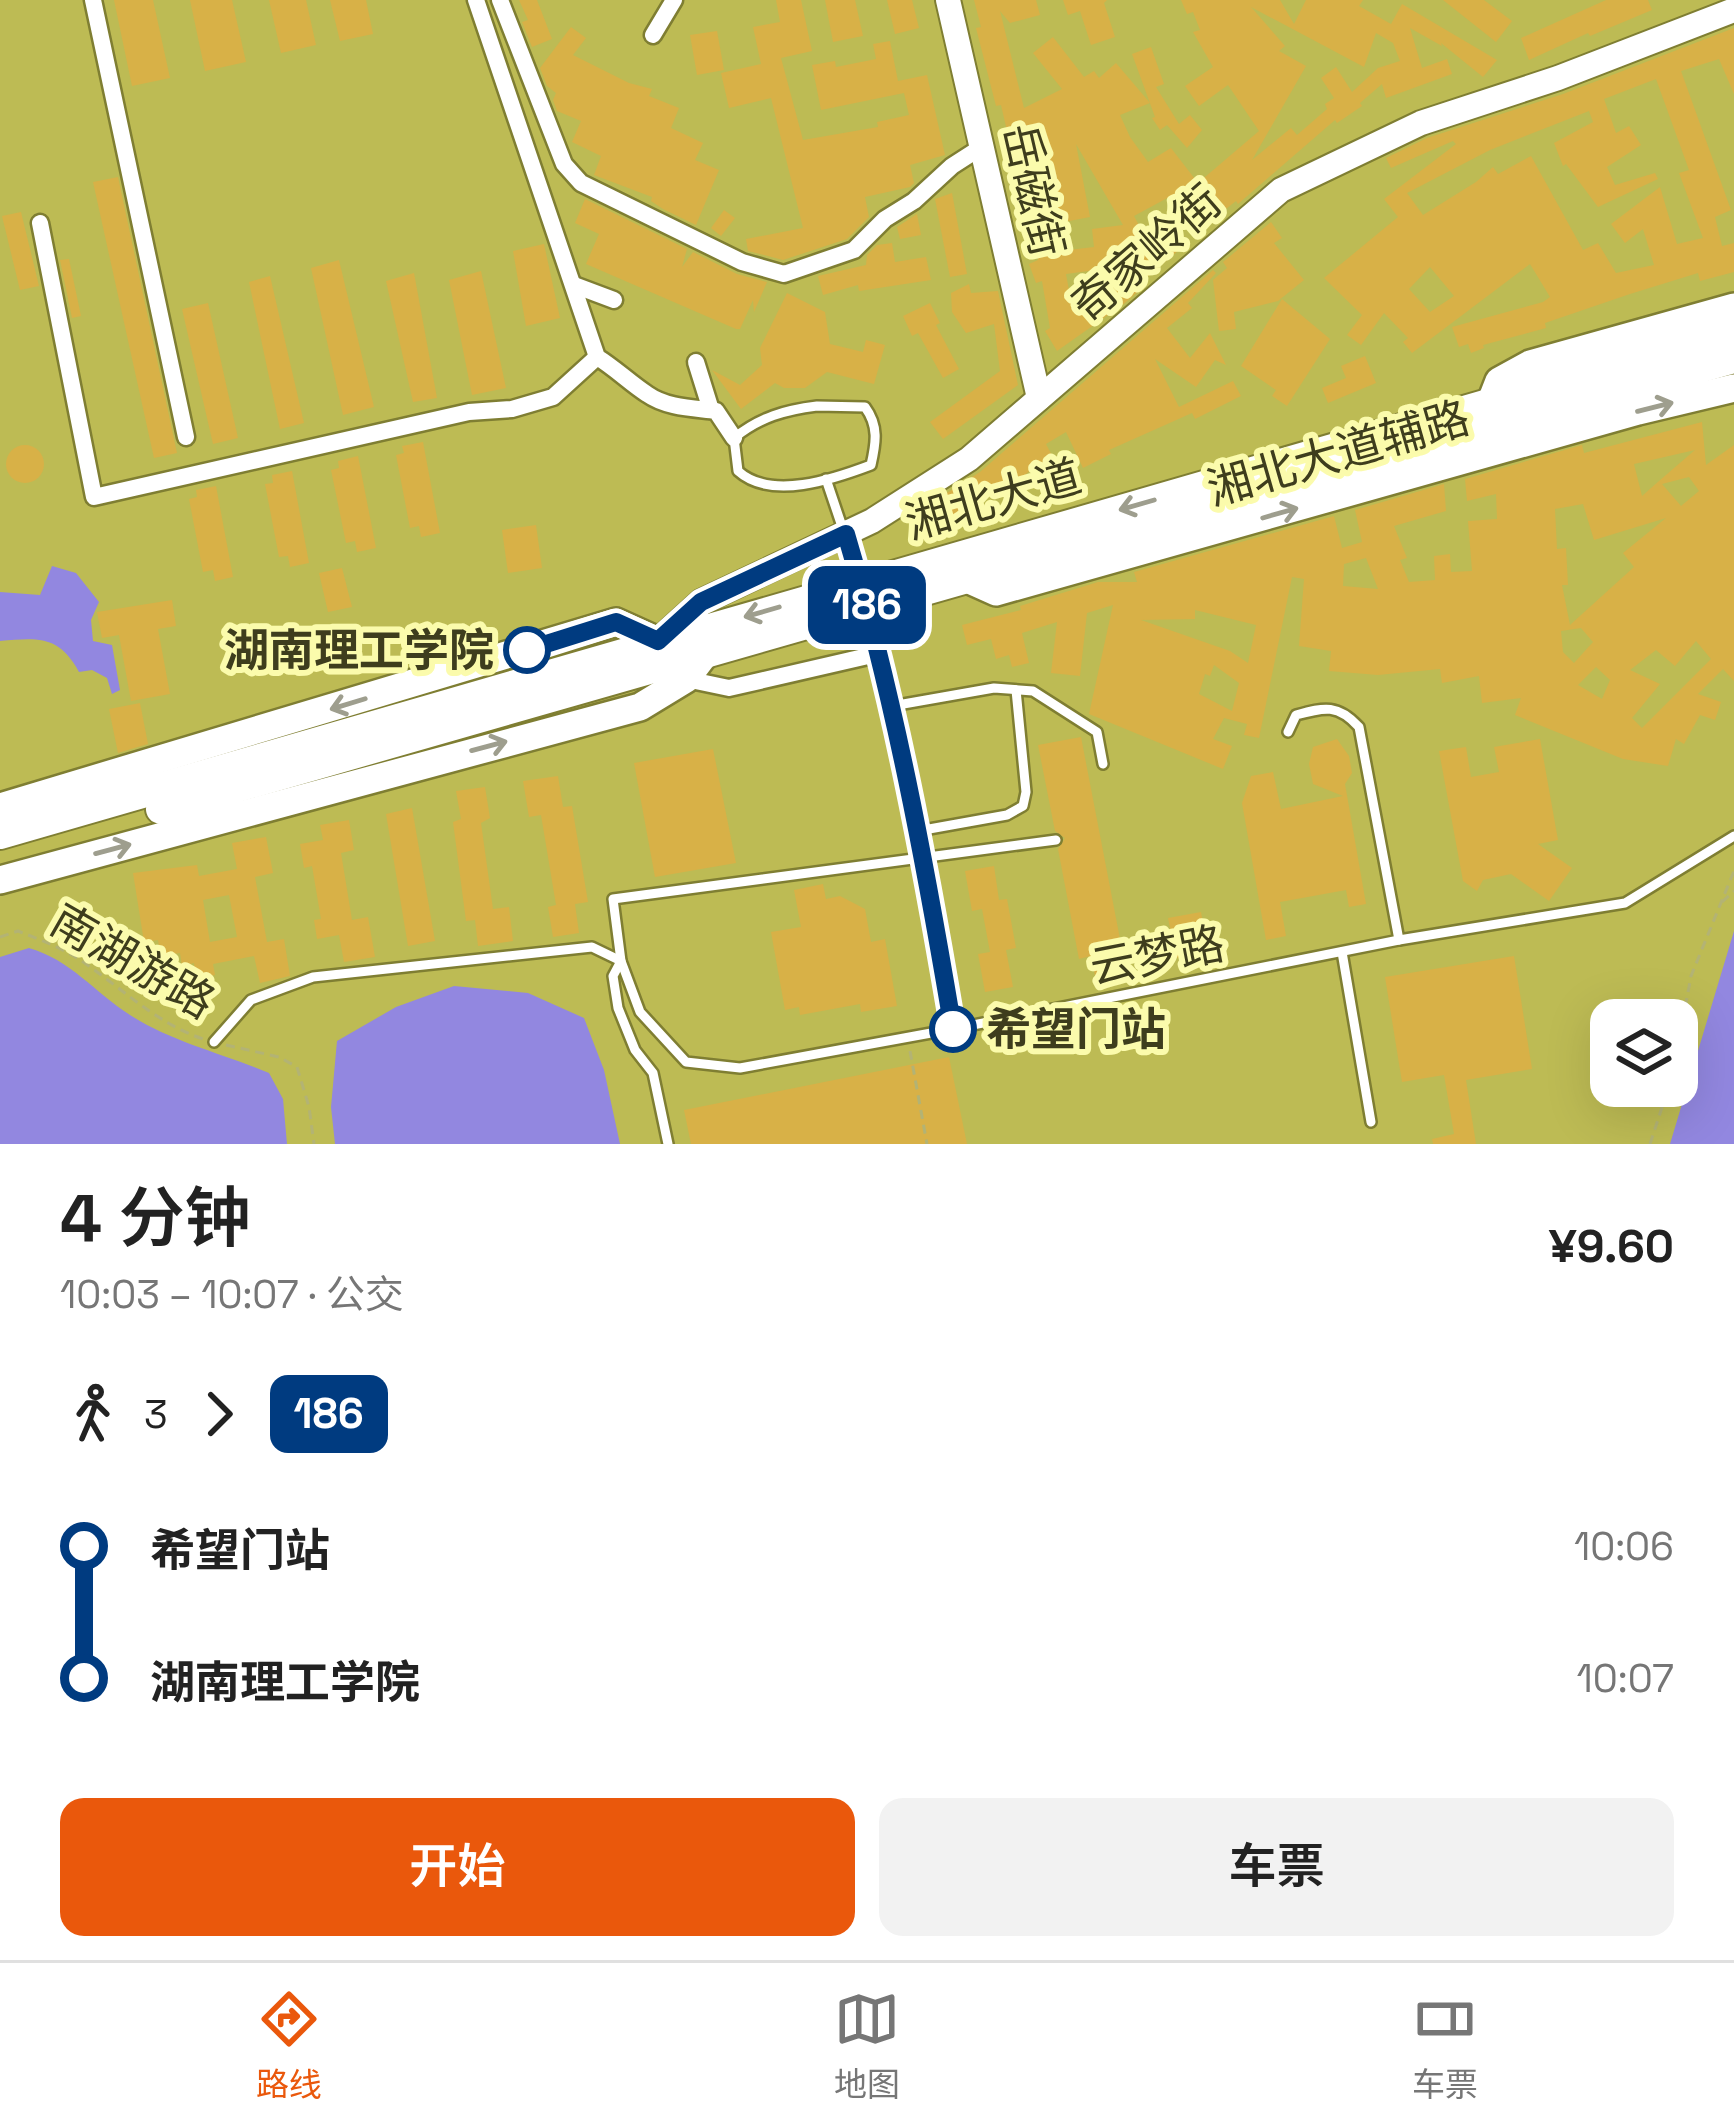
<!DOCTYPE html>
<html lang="zh">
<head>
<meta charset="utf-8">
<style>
	body { margin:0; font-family:"Space Grotesk","Noto Sans SC",sans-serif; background:#f2f2f2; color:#222; height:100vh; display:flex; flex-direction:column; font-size:45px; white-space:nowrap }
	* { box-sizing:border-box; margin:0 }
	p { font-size:39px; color:#767676 }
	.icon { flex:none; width:66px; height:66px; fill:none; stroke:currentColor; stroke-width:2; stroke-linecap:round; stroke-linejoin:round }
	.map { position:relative; height:1144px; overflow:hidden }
	.drawer { display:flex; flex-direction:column; background:#fff; flex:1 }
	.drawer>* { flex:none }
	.badge { padding:0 24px; border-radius:18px; font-size:42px; line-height:78px }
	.fabs { position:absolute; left:1590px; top:999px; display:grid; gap:24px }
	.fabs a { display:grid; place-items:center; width:108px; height:108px; border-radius:24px; background:#fff; box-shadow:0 12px 48px #0002; font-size:60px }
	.map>.badge { position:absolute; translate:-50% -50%; box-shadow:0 0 0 6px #fff }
	.legs { display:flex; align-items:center; gap:18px; height:132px; padding:0 60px; font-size:39px }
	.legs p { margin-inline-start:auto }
	.headline { display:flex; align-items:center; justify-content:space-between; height:204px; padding:0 60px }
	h1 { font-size:66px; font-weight:600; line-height:90px }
	.cta { display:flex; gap:24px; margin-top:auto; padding:24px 60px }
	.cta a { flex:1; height:138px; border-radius:24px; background:#ea580c; color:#fff; font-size:48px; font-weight:600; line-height:138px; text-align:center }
	.cta a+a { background:#f2f2f2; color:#222 }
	ul { padding:0 60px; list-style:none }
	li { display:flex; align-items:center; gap:42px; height:132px; font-size:45px }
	li i { display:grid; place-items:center; width:18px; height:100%; margin:0 15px; background:currentColor }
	li i::after { content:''; width:30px; height:30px; margin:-15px; border:9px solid; border-radius:50%; background:#fff }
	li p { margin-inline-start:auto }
	li:first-child i { background:linear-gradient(#0000 50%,currentColor 0) }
	li:last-child i { background:linear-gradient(currentColor 50%,#0000 0) }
	.dock { display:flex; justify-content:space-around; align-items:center; height:168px; border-top:3px solid #e0e0e0; background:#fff; font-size:33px; color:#767676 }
	.dock a { display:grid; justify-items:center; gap:6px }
	.dock .current { color:#ea580c }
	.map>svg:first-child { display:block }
</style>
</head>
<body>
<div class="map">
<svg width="1734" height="1144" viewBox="0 0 1734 1144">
	<rect width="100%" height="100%" fill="#eded9f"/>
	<path fill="#bdbb54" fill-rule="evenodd" d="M0 0H1734V1144H0ZM1611 1020H1677V1086H1611Z"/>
	<g fill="#9287e0">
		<path d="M52 566 76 573 99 602 91 620 93 641 112 645 120 690 112 694 107 678 92 670 79 672C59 635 38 638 0 641V592L40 595Z"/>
		<path d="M1734 931V1144H1670Z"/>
		<path d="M29 948C71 960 94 992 130 1015 174 1043 222 1053 269 1073L283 1099 287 1144H0V957Z"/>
		<path d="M454 986 528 993 584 1018 604 1070 620 1144H335L331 1107 337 1041 396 1007Z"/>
	</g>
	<g fill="#d8b147" fill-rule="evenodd">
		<path d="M114 0H153L170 78 132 86Z"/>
		<path d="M190 0H232L246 62 205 71Z"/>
		<path d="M269 0H306L316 45 281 53Z"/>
		<path d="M330 0H366L373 34 340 41Z"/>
		<path d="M519 0H537L552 39 532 47 522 22 528 20Z"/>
		<path d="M776 0H801L812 51 781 58 803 140 878 127 877 122 909 115 904 93 821 110 812 65 835 61 836 67 876 59 873 44 890 41 898 81 927 75 945 155 910 165 914 183 910 187 865 197 869 217 847 239 783 260 748 251 746 239 803 228 771 98 729 108 721 73 761 64 753 27 780 22Z"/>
		<path d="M825 0H855L863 36 833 42Z"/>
		<path d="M887 0H912L919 28 895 34Z"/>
		<path d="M974 0H1036L1040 15 1010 23 1000 11 1024 108 1062 89 1033 53 1053 37 1084 77 1094 71 1099 78 1116 63 1150 103 1120 115 1130 137 1148 162 1171 148 1198 183 1259 131 1228 85 1199 106 1185 86 1213 67 1193 32 1200 30 1193 12 1187 14 1181 0H1280L1294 24 1306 0H1363L1359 6 1391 24 1402 4 1497 60 1483 77 1441 43 1442 46 1410 28 1422 68 1447 59 1452 74 1386 98 1382 84 1360 103 1362 106 1337 123 1335 120 1238 204 1236 201 1198 231 1171 196 1134 216 1149 244 1168 225 1186 244 1139 284 1142 288 1125 303 1057 351 1045 331 1050 328 1042 281 1036 283 1029 264 1038 260 1014 143 1010 144 1001 105 996 106 976 28 981 27ZM1251 7 1364 67 1376 33 1393 43 1400 61 1378 68 1352 92 1336 67 1321 78 1334 98 1325 104 1327 109 1297 135 1291 128 1252 160 1306 66 1279 51 1285 46ZM1076 144 1123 225 1092 229 1094 247 1060 251 1054 224 1090 217ZM1125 266 1071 301 1066 274Z"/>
		<path d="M1063 0H1107L1104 3 1115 37 1091 45 1080 11 1068 15Z"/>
		<path d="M1443 0H1484L1512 21 1496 42Z"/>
		<path d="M1606 0H1648L1652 10 1590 36 1588 33 1529 60 1521 38Z"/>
		<path d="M571 27 586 38 573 55 629 83 652 89 649 96 679 108 671 128 703 143 695 160 719 170 696 225 663 209 651 201 652 197 594 175 601 156 572 142 581 121 557 111 553 100 556 93 547 86 540 68Z"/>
		<path d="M1734 28V94L1719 59 1681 71 1731 210 1715 217 1722 246 1734 243V272L1700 281 1698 273 1630 294 1545 323 1546 328 1483 345 1484 348 1471 353 1468 344 1459 347 1452 327 1543 302 1550 297 1530 264 1412 353 1403 342 1408 338 1384 313 1361 345 1347 335 1362 315 1324 278 1398 217 1384 199 1456 144 1453 141 1391 168 1386 158 1427 138 1563 94ZM1656 79 1689 170 1679 173 1703 238 1677 244 1660 187 1611 224 1625 243 1643 229 1654 265 1616 273 1598 243 1583 250 1531 156 1498 174 1493 167 1476 182 1423 215 1407 193 1490 150 1589 111 1593 122 1554 143 1563 166 1566 164 1598 207 1658 179 1655 173 1615 185 1607 167 1641 145 1629 126 1616 133 1604 99ZM1430 267 1454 296 1430 312 1409 289Z"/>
		<path d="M717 31 724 70 697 75 690 35Z"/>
		<path d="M1151 47 1164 84 1156 87 1179 124 1190 115 1202 130 1187 148 1167 125 1160 130 1152 118 1155 117 1132 54Z"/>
		<path d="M118 177 177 453 154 458 93 182Z"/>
		<path d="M952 193 967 274 950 277 935 199Z"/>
		<path d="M585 199 687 249 682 267 693 252 737 274 767 282 754 312 753 300 740 329H736L586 264 599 234 575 223Z"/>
		<path d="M724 210 735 218 721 236 711 228Z"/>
		<path d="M21 212 39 286 20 290 2 216Z"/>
		<path d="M917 214 921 235 900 239 897 227Z"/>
		<path d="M1271 222 1282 238 1274 243 1304 280 1278 301 1234 312 1236 329 1219 331 1213 280 1227 268 1223 262Z"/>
		<path d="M892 243 895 262 926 257 931 280 859 291 858 285 823 295 818 276 866 265 867 255 877 245Z"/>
		<path d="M544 244 560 318 526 326 513 251Z"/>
		<path d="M69 259 81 316 72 318 60 260Z"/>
		<path d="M339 260 374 407 343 415 311 268Z"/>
		<path d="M1213 270 1216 273 1188 303 1192 308 1167 328 1190 358 1210 333 1226 365 1215 360 1196 387 1155 359 1179 407 1233 381 1241 396 1195 419 1192 413 1109 450 1111 454 1083 468 1066 432 1046 444 1057 465 1037 476 1032 469 997 498 985 484 954 503 965 514 952 529 932 534 912 515 980 472Z"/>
		<path d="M481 271 506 388 472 395 449 280Z"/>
		<path d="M414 273 437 398 413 402 386 281Z"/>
		<path d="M270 276 304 423 280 429 249 282Z"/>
		<path d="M969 284 971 293 998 291 1018 385 943 439 930 422 1000 371 994 324 966 333 952 312 951 293Z"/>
		<path d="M787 293 825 312 830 344 863 352 866 340 885 345 874 384 827 372 805 388H784L775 383 741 409 712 370 740 385 762 365 760 348Z"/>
		<path d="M1282 299 1330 339 1287 406 1272 396 1276 390 1241 366Z"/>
		<path d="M208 303 238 438 213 444 182 309Z"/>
		<path d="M930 303 940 323 936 325 959 369 943 378 918 333 912 336 903 316Z"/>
		<path d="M1365 356 1376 383 1328 403 1322 388 1346 378 1341 366Z"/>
		<path d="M1702 422 1706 465 1734 445V681L1723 669 1698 694 1721 702 1715 720 1700 715 1684 744 1676 739 1668 766 1623 759 1515 715 1521 698 1482 703 1479 676 1442 683 1440 669 1378 675 1329 671 1331 651 1299 646 1304 579 1292 577 1259 738 1244 735 1247 724 1224 718 1213 739 1232 746 1223 769 1089 714 1113 605 1087 613 1080 676 1051 673 1057 622 1022 633 1029 663 1012 667 1009 655 996 659 991 639 967 645 962 625 1021 610 1020 606 1098 582H1137L1134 572 1334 516 1342 548 1362 542 1355 510 1444 484 1446 511 1394 526 1407 558 1400 560 1409 582 1435 580 1434 556 1450 554 1451 572 1472 571 1468 521 1497 519 1496 494 1467 501 1465 479 1582 445 1584 453ZM1695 450 1659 481 1642 496 1634 464ZM1689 477 1699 491 1681 506 1662 484ZM1583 504 1594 540 1666 518 1623 553 1634 567 1570 625 1562 585H1568L1566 548 1557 549 1555 509ZM1366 558 1378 589 1343 586 1344 564ZM1195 610 1256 625 1248 663 1230 651 1141 620 1195 619ZM1581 628 1593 642 1574 663 1563 652 1561 631ZM1696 641 1711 659 1642 728 1632 718 1660 684 1630 670 1656 650 1675 666ZM1214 665 1239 683 1232 711 1199 694 1205 674 1210 676ZM1596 667 1610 680 1602 699 1578 685Z"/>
		<path d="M423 442 440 533 421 537 419 526 410 528 396 455 404 453 402 446Z"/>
		<circle cx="25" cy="464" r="19"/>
		<path d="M358 456 376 548 357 552 355 541 346 543 331 470 339 468 338 461Z"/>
		<path d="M292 471 309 563 290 567 288 556 279 557 265 484 273 483 272 475Z"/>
		<path d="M216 486 233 577 215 581 213 570 203 572 189 499 197 497 196 490Z"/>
		<path d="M536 525 542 568 508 573 502 530Z"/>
		<path d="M342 568 352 607 328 612 319 573Z"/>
		<path d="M172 600 176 626 158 629 170 694 131 701 119 635 102 638 97 612Z"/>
		<path d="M140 703 148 744 118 753 109 709Z"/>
		<path d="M1081 737 1126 970 1095 976 1091 956 1079 959 1058 849 1065 838 1055 831 1038 745Z"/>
		<path d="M1337 739 1349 756 1352 773 1345 784 1366 904 1349 907 1346 890 1280 902 1286 936 1266 940 1242 803 1251 776 1273 772 1281 809 1343 796 1313 784 1309 764 1313 747Z"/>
		<path d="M1540 739 1558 840 1538 844 1572 868 1549 901 1511 874 1483 880 1477 891 1463 881 1439 751 1466 747 1471 777 1499 772 1494 747Z"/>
		<path d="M713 749 736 863 655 877 634 763Z"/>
		<path d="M558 776 563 807 572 806 588 902 575 904 579 933 553 937 548 907 556 905 541 815 529 817 523 781Z"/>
		<path d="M485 787 490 818 481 823 493 909 509 907 513 941 478 946 475 920 466 921 453 822 461 819 456 791Z"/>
		<path d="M412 808 435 941 408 946 386 814Z"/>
		<path d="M349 820 354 850 341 853 352 920 368 917 375 957 344 962 339 935 317 939 314 920 321 919 312 866 304 868 300 844 323 840 320 825Z"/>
		<path d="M266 837 273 873 255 877 267 942 284 939 290 976 260 983 254 956 213 964 215 975 196 979 194 963 182 966 180 953 161 956 158 940 144 942 133 873 197 865 199 876 237 869 232 843ZM229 895 237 937 210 942 203 900Z"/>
		<path d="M994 866 999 900 1007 899 1016 948 1006 950 1013 987 985 992 978 954 990 952 982 909 972 911 965 871Z"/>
		<path d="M823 884 826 899 840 896 865 909 871 942 885 939 897 1006 861 1012 860 1004 800 1015 799 1007 785 1010 771 932 801 927 794 890Z"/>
		<path d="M1201 912 1208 952 1176 958 1168 918Z"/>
		<path d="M1514 956 1532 1069 1466 1080 1476 1144H1433L1432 1139 1454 1134 1444 1075 1402 1082 1385 977Z"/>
		<path d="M949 1057 967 1144H691L684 1110Z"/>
	</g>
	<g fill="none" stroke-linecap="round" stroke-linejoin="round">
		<g stroke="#7f7e32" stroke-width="14">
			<g id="lane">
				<path d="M817 406 865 407C879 426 876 443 871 465 834 479 771 501 738 471L734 438C760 417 785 410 817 406Z"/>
				<path d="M826 479 860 580"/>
				<path d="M881 653 923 857 953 1029 1399 940 1625 903 1734 836"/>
				<path d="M892 706 994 688 1033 691 1097 732 1103 764"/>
				<path d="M1288 732 1296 715C1325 707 1338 704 1359 727L1399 940"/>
				<path d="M918 831 1007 815 1023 806 1026 792 1016 690"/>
				<path d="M1342 952 1371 1122"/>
				<path d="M953 1029 740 1068 686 1062 640 1012 621 961 613 899 1056 840"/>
				<path d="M214 1042 251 1000 313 977 592 947 621 961 613 976 618 1008 635 1050 653 1073 668 1144"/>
			</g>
		</g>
		<g stroke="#7f7e32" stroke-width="21">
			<g id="street">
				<path d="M93 0 186 437"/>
				<path d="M476 0 597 357C615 368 630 383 647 394 667 408 693 408 716 411L734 438"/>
				<path d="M500 0 564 164 581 183 742 262 784 274 854 250 885 219 914 201 952 166 980 148"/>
				<path d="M653 35 674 0"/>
				<path d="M40 223 94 497 469 412 512 409 553 397 597 357"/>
				<path d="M574 285 614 300"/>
				<path d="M696 362 711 410"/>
				<path d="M686 679 729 688 881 653"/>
			</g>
		</g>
		<g stroke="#7f7e32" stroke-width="28">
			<g id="secondary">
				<path d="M948 0 1039 398"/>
				<path d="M658 641 701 602 872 521 969 459 1281 190 1421 123 1558 78 1734 10"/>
			</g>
		</g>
		<g stroke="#7f7e32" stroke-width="32">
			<g id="primary">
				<path d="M1490 404 1499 381 1530 364 1734 307"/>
				<path d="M967 579 996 592 1638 411 1734 388"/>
				<path d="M0 807 616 622 658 641"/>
				<path d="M0 880 640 707 686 679 705 654"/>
			</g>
		</g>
		<g stroke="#7f7e32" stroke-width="34">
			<g id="highway">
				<path d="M161 809 1734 358"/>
				<path d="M0 834 1734 333"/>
			</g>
		</g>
		<g stroke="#b3b374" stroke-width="3" stroke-dasharray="9 6" stroke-linecap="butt">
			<path d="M1722 902 1734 891"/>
			<path d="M0 937 18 931C41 940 65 949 86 964 125 991 159 1025 206 1040"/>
			<path d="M226 1045 279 1057 297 1067 309 1107 314 1144"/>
			<path d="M910 1051 927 1144"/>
			<path d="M1677 1051 1691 976 1734 871"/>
			<path d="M1650 1144 1669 1086"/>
		</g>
		<use href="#lane" stroke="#fff" stroke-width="9"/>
		<use href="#street" stroke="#fff" stroke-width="16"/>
		<use href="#secondary" stroke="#fff" stroke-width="24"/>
		<use href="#primary" stroke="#fff" stroke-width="27"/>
		<use href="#highway" stroke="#fff" stroke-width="30"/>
		<g stroke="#7f7e32" stroke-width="14" stroke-linecap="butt">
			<path id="lane-bridge" d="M860 580 881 653"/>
		</g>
		<use href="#lane-bridge" stroke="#fff" stroke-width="9"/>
	</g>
	<defs><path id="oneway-shaft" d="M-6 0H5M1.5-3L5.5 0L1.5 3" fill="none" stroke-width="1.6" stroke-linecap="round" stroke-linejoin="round" transform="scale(3)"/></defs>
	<g stroke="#9e9e8e">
		<use href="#oneway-shaft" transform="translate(1655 407) rotate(-14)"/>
		<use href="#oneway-shaft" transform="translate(1137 505) rotate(164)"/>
		<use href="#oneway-shaft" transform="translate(1280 513) rotate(-16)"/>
		<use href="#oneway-shaft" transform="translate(762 612) rotate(164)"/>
		<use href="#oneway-shaft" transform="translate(348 704) rotate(163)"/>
		<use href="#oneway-shaft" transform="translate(489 746) rotate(-15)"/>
		<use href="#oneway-shaft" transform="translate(113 849) rotate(-15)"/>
	</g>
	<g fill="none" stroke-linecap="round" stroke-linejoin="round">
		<g stroke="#fff" stroke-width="27">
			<path id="line-1" d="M527 650 616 622 658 641 701 602 846 534C894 696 925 862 953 1029"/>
		</g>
		<use href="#line-1" stroke="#003b80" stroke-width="18"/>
	</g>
	<g fill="#fff" stroke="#003b80" stroke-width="6">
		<circle cx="527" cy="650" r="21"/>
		<circle cx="953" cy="1029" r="21"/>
	</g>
	<g text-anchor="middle" stroke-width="12" stroke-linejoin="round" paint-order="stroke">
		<g font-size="45" fill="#3e3d1d" stroke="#fbfbac">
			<text transform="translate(1034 190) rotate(77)" y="16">岳磁街</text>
			<text transform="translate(1146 253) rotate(-41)" y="16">奇家岭街</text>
			<text transform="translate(1338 453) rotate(-16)" y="16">湘北大道辅路</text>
			<text transform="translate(993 499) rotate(-16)" y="16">湘北大道</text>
			<text transform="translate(1157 955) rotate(-11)" y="16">云梦路</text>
			<text transform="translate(133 961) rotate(30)" y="16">南湖游路</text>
		</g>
		<g font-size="45" font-weight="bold" fill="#3e3d1d" stroke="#fbfbac" text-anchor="end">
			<text x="494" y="666">湖南理工学院</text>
			<text x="986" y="1045" text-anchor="start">希望门站</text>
		</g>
	</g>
</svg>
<div class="fabs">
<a><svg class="icon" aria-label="layers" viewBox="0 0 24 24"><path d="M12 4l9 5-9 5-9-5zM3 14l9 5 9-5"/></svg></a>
</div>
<b class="badge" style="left:867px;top:605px;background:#003b80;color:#fff">186</b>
</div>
<section class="drawer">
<div class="headline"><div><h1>4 分钟</h1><p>10:03 – 10:07 · 公交</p></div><b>¥9.60</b></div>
<div class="legs"><svg class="icon" aria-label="walk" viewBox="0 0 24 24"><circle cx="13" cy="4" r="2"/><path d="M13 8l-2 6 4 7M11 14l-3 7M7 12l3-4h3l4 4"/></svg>3<svg class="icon" aria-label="forward" viewBox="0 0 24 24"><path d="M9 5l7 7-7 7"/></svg><b class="badge" style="background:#003b80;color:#fff">186</b></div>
<ul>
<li><i style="color:#003b80"></i><b>希望门站</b><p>10:06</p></li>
<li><i style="color:#003b80"></i><b>湖南理工学院</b><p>10:07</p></li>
</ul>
<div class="cta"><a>开始</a><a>车票</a></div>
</section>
<nav class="dock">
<a class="current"><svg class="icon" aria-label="directions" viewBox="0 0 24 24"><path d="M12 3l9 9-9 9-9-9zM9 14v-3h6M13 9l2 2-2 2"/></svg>路线</a>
<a><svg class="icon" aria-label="map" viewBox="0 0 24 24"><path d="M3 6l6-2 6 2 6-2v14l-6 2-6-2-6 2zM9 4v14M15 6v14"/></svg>地图</a>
<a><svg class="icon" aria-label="tickets" viewBox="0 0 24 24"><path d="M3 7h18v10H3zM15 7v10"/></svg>车票</a>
</nav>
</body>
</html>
